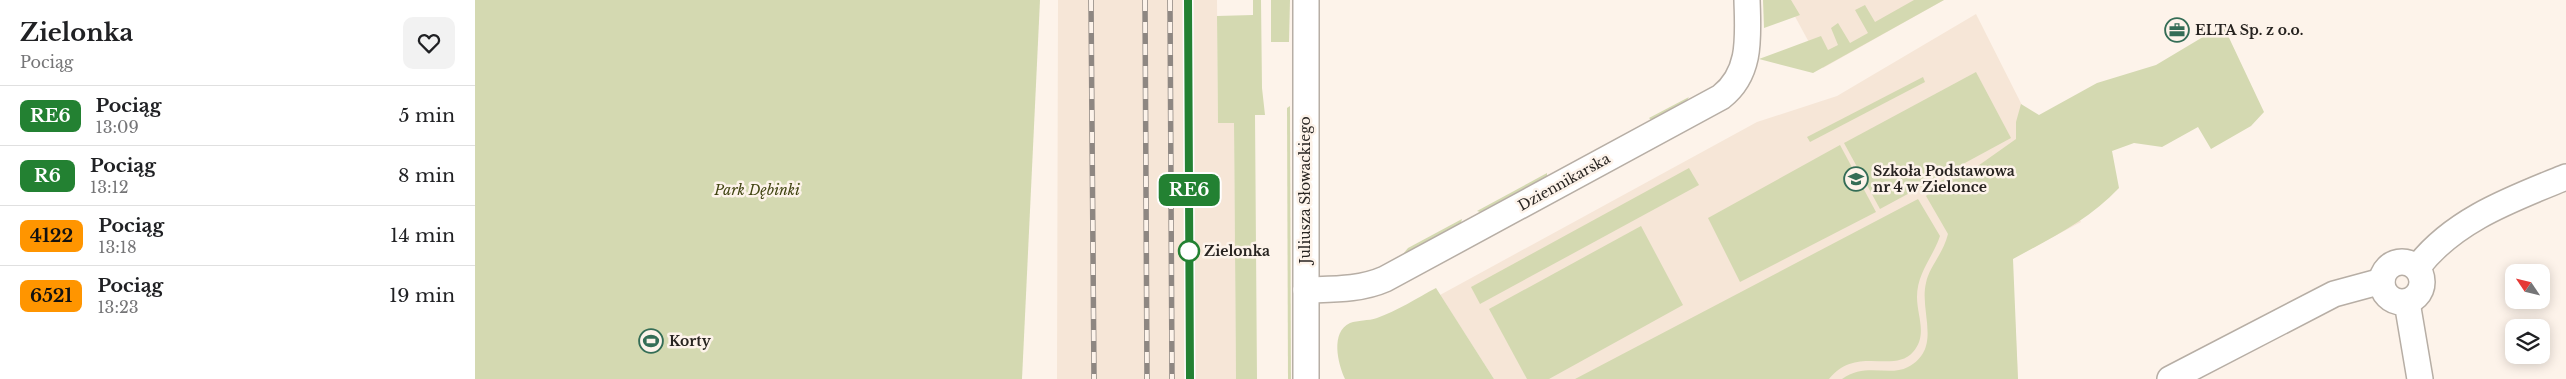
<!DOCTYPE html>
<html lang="pl">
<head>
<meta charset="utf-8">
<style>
	body { margin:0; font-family:"Libre Baskerville",serif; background:#f2f2f2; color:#202124; height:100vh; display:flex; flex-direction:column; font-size:19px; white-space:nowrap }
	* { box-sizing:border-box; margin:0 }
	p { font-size:16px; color:#757577 }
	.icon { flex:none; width:28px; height:28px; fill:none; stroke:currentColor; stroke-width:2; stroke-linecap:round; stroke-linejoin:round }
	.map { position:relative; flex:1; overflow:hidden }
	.drawer { display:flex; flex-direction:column; background:#fff; width:475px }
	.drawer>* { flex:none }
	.badge { padding:0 10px; border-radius:8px; font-size:18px; line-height:32px }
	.needle { width:32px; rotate:305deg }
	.fabs { position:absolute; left:2030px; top:264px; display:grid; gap:10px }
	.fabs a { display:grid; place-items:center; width:45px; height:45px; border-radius:10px; background:#fff; box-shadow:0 2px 12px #0003; font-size:25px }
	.map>.badge { position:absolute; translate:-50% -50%; box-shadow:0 0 0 2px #fff }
	.round { display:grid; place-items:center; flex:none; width:52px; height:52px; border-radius:10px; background:#f2f2f2 }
	.overview { display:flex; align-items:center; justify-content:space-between; height:85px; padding:0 20px }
	h1 { font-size:24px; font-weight:700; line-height:38px }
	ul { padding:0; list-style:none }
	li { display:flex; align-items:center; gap:15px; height:60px; padding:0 20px; border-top:1px solid #e0e0e0 }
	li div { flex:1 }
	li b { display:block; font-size:19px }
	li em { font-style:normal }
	li .badge { min-width:55px; font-weight:700; text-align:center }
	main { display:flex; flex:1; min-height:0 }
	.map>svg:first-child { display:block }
</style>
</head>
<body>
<main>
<section class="drawer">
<div class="overview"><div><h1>Zielonka</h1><p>Pociąg</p></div><a class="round"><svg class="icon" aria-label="heart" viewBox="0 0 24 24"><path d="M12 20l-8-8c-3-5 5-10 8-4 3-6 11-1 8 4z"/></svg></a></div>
<ul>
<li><span class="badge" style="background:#238132;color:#fff">RE6</span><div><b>Pociąg</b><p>13:09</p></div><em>5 min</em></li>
<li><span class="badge" style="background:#238132;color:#fff">R6</span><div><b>Pociąg</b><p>13:12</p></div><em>8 min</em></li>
<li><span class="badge" style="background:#ff9500;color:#111">4122</span><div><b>Pociąg</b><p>13:18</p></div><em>14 min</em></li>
<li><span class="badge" style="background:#ff9500;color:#111">6521</span><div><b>Pociąg</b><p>13:23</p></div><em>19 min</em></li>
</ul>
</section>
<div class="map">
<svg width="2091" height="379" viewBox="0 0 2091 379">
	<rect width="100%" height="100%" fill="#fdf3ea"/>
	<g fill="#f6e6d7">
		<path d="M583 0H742L743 122 759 123 761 379H582Z"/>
		<path d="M1311 0H1469L1348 68Z"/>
		<path d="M1501 14 1606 222 1537 259 1543 379H1019L965 295 1282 122 1362 96Z"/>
	</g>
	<g fill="#d4d9b1">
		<path d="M0 0H565L547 379H0Z"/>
		<path d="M778 0H786L787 88 790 115H780L782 379H761L759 123H743L742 16 778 15Z"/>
		<path d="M796 0H815L814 42H796Z"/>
		<path d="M1288 0H1316L1325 15 1289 28Z"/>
		<path d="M1439 0H1469L1338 73 1284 59 1346 36 1353 50 1363 45 1356 28 1363 23 1375 43 1393 33 1380 10 1390 5 1400 22Z"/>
		<path d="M1748 25 1789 112 1776 126 1736 149 1723 127 1687 147 1659 143 1637 151 1644 188C1614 220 1576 238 1538 259L1543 379H1367C1391 362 1414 377 1433 367 1468 348 1444 312 1451 283 1454 267 1468 254 1473 234L1451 196 1467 180 1500 168 1541 139V122L1546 104 1564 115 1622 83 1681 65Z"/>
		<path d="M1501 72 1536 138 1405 209 1369 143Z"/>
		<path d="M1448 77 1450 82 1335 142 1332 137Z"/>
		<path d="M1214 97 1212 100 1176 120 1174 118Z"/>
		<path d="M815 106 816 379H813L812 108Z"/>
		<path d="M1365 145 1401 212 1265 282 1233 218Z"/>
		<path d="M1214 168 1224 185 1005 304 996 287Z"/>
		<path d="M1072 173V176L1005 212 1002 211Z"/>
		<path d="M1443 199 1465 236C1458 257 1442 273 1442 297 1442 316 1453 335 1438 352 1419 374 1381 345 1354 379H1100Z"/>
		<path d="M987 219 986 223 928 254 933 248Z"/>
		<path d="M1166 226 1208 305 1074 379H1052L1014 309Z"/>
		<path d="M961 288 1019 379H870C863 364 855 332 875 323 883 320 893 321 902 318 922 311 942 298 961 288Z"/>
	</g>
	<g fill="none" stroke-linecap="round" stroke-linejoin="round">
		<g stroke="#b7aea5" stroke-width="28">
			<g id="street">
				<path d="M831 0V379"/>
				<circle cx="1927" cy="282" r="20"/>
				<path d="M1942 268C1978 220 2037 199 2091 177"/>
				<path d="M831 290C858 289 885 290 910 279L1246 97C1277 73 1273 36 1272 0"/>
				<path d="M1932 302 1945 379"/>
				<path d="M1695 379 1859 294 1907 281"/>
			</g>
		</g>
		<use href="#street" stroke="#fff" stroke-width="25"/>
		<g stroke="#8e8782" stroke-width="5.5">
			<g id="rail">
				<path d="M616 0 619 379"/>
				<path d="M670 0 672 379"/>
				<path d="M695 0 697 379"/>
				<path d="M713 0 715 379"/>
			</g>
		</g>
		<use href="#rail" stroke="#fdf3ea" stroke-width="4" stroke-dasharray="11" stroke-linecap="butt"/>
	</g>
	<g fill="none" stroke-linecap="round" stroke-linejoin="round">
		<g stroke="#fff" stroke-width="11">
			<path id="line" d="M713 0 715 379"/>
		</g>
		<use href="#line" stroke="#238132" stroke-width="8"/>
	</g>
	<defs>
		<g id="office-ring" transform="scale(1.25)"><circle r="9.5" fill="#fdf3ea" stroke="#346d56" stroke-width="1.5"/><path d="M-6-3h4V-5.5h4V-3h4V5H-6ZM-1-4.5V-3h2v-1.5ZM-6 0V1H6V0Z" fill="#346d56"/></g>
		<g id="school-ring" transform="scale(1.25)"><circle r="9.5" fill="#fdf3ea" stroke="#346d56" stroke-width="1.5"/><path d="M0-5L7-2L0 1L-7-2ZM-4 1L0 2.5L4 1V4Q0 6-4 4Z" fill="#346d56"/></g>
		<g id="stadium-ring" transform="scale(1.25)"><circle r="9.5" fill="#fdf3ea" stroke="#346d56" stroke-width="1.5"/><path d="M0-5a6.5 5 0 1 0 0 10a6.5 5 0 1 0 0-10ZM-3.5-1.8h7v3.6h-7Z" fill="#346d56"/></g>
	</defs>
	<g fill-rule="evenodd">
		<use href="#office-ring" x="1702" y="30"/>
		<use href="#school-ring" x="1381" y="179"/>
		<use href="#stadium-ring" x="176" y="341"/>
	</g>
	<circle fill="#fff" stroke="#238132" stroke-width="2.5" cx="714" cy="251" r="10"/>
	<g text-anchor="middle" stroke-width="5" stroke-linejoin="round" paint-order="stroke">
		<g font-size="14" font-weight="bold" fill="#272320" stroke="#fdf3ea" text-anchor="start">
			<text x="1720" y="35">ELTA Sp. z o.o.</text>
			<text x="1398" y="176">Szkoła Podstawowa<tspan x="1398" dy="16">nr 4 w Zielonce</tspan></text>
			<text x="194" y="346">Korty</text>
		</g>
		<g font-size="14" fill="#272320" stroke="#fdf3ea">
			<text transform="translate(1089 182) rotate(-29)" y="5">Dziennikarska</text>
			<text transform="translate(830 190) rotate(-90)" y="5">Juliusza Słowackiego</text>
		</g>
		<g font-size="14" font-style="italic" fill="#404411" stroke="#fdf3ea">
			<text x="282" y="195">Park Dębinki</text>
		</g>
		<g font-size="14" font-weight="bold" fill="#272320" stroke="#fdf3ea" text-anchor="start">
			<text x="729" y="256">Zielonka</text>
		</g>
	</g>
</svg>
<div class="fabs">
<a><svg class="needle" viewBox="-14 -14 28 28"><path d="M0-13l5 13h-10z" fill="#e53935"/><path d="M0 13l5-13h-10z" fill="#757577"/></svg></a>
<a><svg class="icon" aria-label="layers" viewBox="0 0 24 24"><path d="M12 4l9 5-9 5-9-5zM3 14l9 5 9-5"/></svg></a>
</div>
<b class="badge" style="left:714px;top:190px;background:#238132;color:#fff">RE6</b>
</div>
</main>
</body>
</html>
